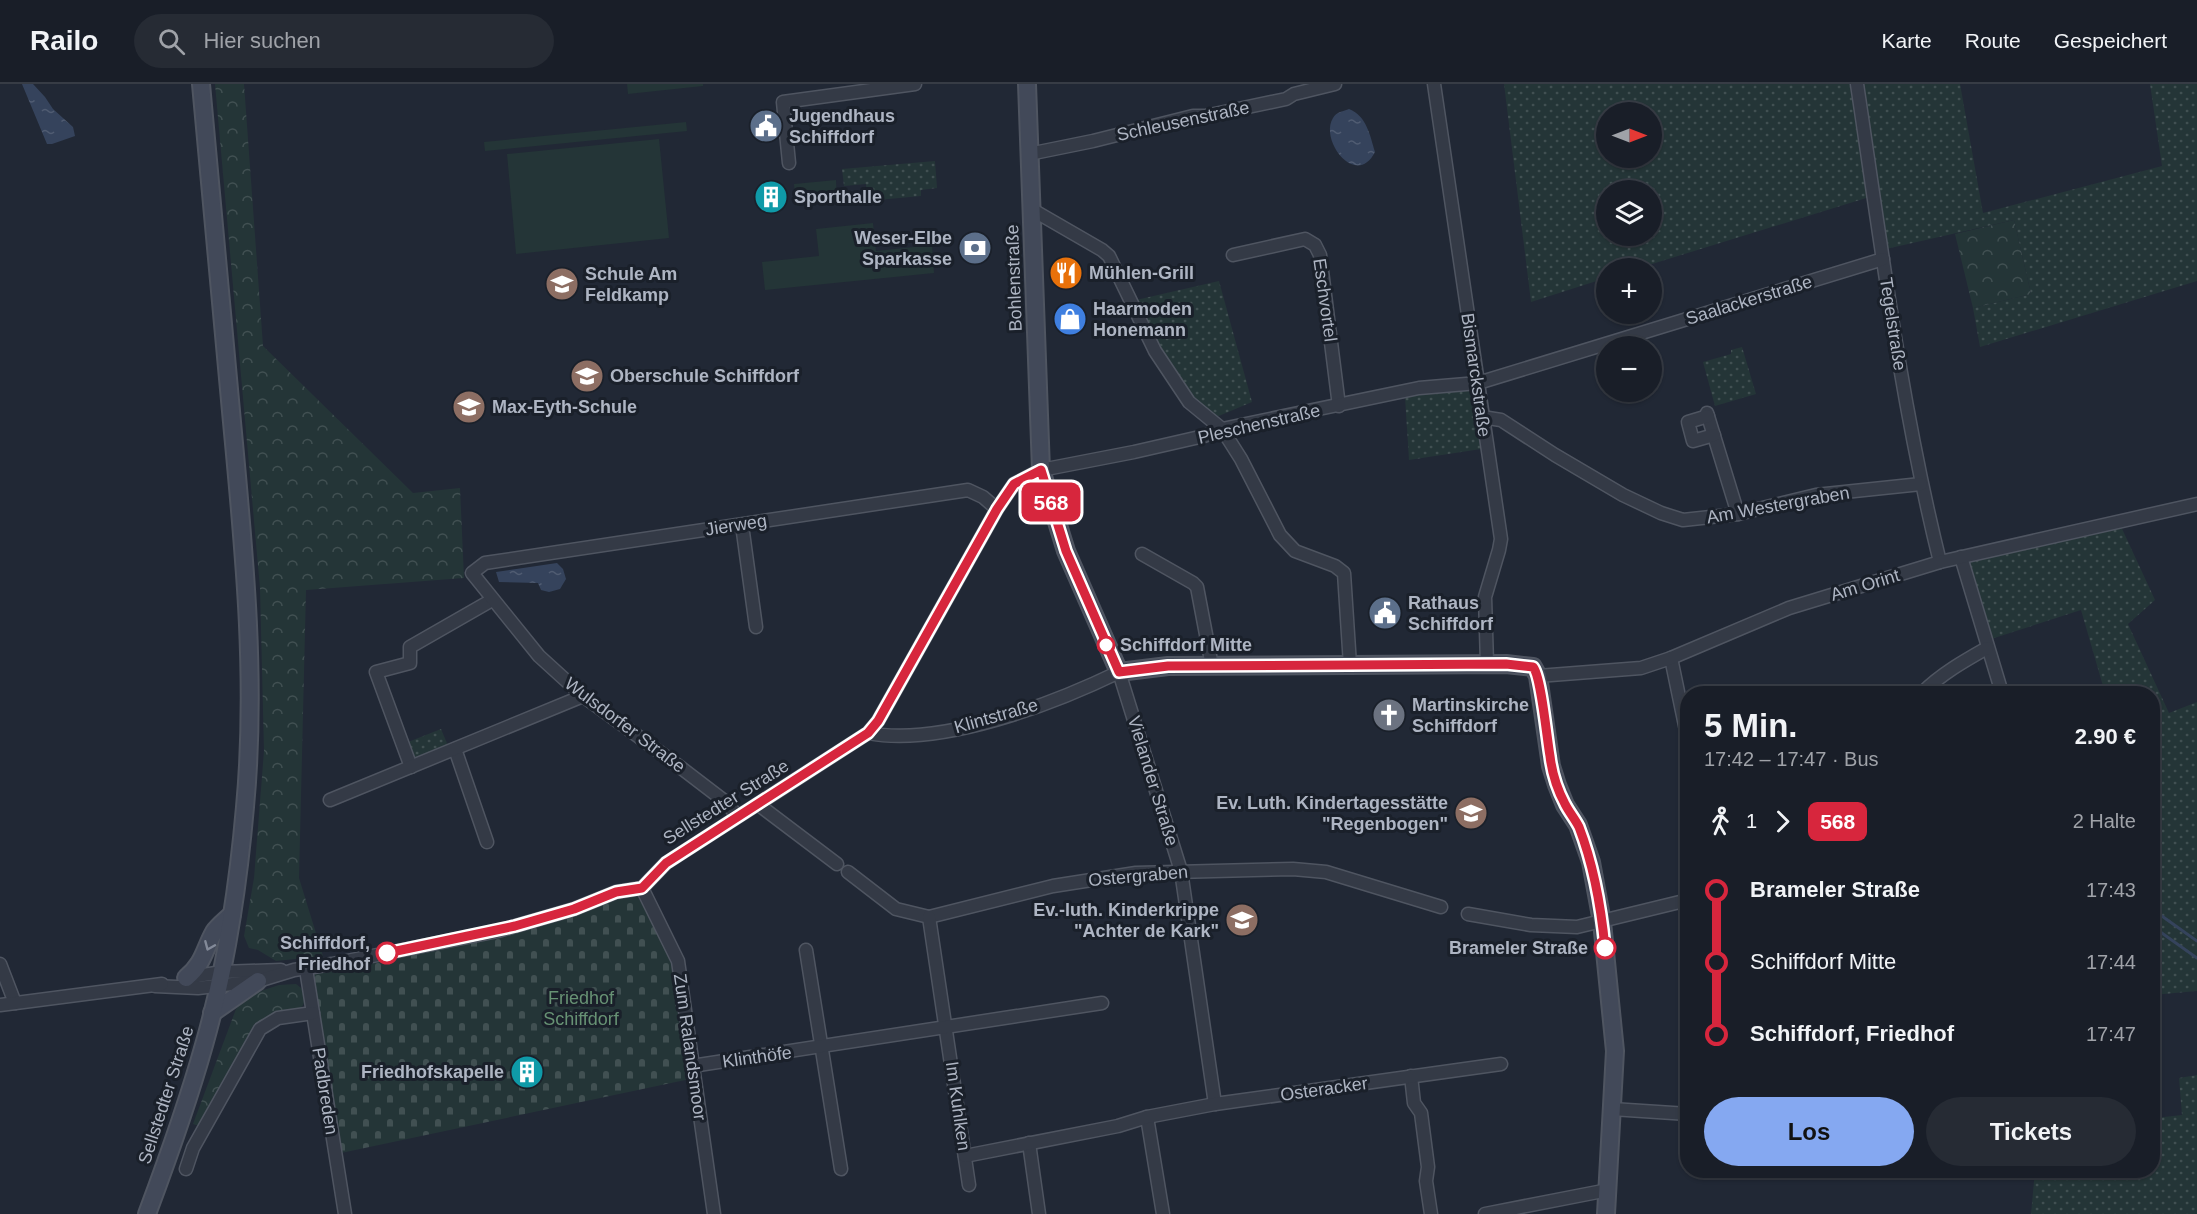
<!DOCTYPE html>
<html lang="de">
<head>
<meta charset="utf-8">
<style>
	body { margin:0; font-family:Arial,sans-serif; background:#262b34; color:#f1f3f6; height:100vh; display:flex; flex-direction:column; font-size:22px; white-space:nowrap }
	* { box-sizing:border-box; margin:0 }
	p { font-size:20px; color:#9fa2a8 }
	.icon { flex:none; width:33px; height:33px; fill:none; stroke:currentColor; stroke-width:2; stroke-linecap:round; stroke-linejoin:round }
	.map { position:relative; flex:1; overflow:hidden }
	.side { position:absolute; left:1680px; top:602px; width:480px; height:492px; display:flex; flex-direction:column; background:#191e28; border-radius:24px; box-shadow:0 2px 4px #0004,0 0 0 2px #373c45 }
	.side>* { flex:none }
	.badge { padding:0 12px; border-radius:9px; font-size:21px; line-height:39px }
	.needle { width:39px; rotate:90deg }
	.buttons { position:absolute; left:1596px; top:18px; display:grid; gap:12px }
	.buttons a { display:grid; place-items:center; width:66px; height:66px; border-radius:50%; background:#191e28; box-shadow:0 2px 4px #0004,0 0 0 2px #373c45; font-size:30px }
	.map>.badge { position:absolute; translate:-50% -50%; box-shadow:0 0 0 3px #fff }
	.legs { display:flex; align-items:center; gap:9px; height:66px; padding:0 24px; font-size:20px }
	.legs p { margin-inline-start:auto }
	.overview { display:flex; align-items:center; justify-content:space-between; height:102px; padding:0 24px }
	h1 { font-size:33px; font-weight:700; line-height:45px }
	.cta { display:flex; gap:12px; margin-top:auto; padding:12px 24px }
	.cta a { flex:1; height:69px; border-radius:36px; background:#85a8f1; color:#111; font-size:24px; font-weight:700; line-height:69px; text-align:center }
	.cta a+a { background:#262b34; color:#f1f3f6 }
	ul { padding:0 24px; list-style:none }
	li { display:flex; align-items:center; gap:21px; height:72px; font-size:22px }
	li i { display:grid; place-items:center; width:9px; height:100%; margin:0 8px; background:currentColor }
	li i::after { content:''; width:15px; height:15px; margin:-8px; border:4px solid; border-radius:50%; background:#191e28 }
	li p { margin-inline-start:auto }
	li:first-child i { background:linear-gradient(#0000 50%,currentColor 0) }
	li:last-child i { background:linear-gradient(currentColor 50%,#0000 0) }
	header { display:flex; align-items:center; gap:36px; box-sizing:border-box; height:84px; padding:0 30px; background:#191e28; border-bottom:2px solid #373c45 }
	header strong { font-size:28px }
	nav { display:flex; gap:33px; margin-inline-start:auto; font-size:21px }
	.search { width:420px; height:54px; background:#262b34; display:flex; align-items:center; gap:15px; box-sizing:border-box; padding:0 21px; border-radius:33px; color:#9fa2a8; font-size:22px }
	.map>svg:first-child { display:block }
</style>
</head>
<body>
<header>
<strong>Railo</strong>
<div class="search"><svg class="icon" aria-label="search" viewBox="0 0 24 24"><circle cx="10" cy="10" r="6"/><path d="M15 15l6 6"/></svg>Hier suchen</div>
<nav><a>Karte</a><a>Route</a><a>Gespeichert</a></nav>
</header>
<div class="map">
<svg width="2197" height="1130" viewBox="0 0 2197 1130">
	<defs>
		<pattern id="grass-dots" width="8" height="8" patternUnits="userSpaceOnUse" patternTransform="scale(1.5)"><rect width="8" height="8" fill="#243537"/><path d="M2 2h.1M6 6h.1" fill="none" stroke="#415052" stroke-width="1.8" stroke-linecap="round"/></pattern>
		<pattern id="forest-crowns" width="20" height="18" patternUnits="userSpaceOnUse" patternTransform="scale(1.5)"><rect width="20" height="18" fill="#243537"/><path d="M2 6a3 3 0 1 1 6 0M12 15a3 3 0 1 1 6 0" fill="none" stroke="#415052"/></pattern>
		<pattern id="cemetery-stones" width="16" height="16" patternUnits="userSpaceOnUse" patternTransform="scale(1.5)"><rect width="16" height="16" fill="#243537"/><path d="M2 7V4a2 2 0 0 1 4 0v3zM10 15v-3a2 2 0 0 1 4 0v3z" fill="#415052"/></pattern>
		<pattern id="water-ripples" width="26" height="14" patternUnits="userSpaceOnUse" patternTransform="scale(1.5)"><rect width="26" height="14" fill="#35435c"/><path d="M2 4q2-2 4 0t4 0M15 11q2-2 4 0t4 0" fill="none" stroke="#505c72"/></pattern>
	</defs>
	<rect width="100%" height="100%" fill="#212835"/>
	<g fill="url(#grass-dots)" fill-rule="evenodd">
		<path d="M1504 0H1960L1983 129 2162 82 2150 0H2197V197L1980 263 1973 224 2031 210 2014 136 1886 165 1876 111 1639 184H1606V194L1531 218ZM1606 28H1652V74H1606ZM1606 106H1652V152H1606Z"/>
		<path d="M935 77 937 104 921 106V112L867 117 866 100 844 102 842 85Z"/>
		<path d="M1219 197 1252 318 1214 334 1193 315 1159 263 1136 216Z"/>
		<path d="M1742 263 1756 310 1715 322 1703 278 1731 270V266Z"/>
		<path d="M1471 303 1481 365 1409 376 1405 313Z"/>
		<path d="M2118 436 2155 516 2128 540 2169 629 2197 618V907L2153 911 2152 609H2105L2081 526 1988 556 1962 471Z"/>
		<path d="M441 645 449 664 415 677 408 658Z"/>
		<path d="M2197 991V1130H2031L2035 1086H2152L2153 1059H2156L2155 1034 2182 1031 2179 994Z"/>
	</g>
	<g fill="url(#forest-crowns)">
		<path d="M215 0H244L263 262 413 409 460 404 464 494 306 506 299 794 323 872 276 877 258 866 249 864 244 852 254 794 264 667 260 504Z"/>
		<path d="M2014 136 2031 210 1973 224 1955 150Z"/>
		<path d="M296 900C305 906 309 914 301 924L278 927 257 942 199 1042 193 1040 236 925 249 911 279 901Z"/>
	</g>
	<path fill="url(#cemetery-stones)" d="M622 813H638L669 867 675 890 690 995 341 1069 308 890 518 848Z"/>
	<g fill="#243537">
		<path d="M627 0H703V2L628 10Z"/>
		<path d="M686 38 687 47 485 67 484 58Z"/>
		<path d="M659 55 669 154 516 170 507 70Z"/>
		<path d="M836 96 837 118 796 122 794 100Z"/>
		<path d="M873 139 876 167 932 161 934 189 765 206 762 178 819 172 816 145Z"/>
	</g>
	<g fill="url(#water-ripples)">
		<path d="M22 0H33L45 13 53 25 73 43 75 52 52 60H47Z"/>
		<path d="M1349 25C1367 32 1370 52 1375 68 1356 105 1319 56 1333 34 1336 28 1344 27 1349 25Z"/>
		<path d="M557 479 563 485 566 495 560 505 549 508 541 506 538 499 499 498 496 488Z"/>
	</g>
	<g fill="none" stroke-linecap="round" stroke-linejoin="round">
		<g stroke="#35435c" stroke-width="3">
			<path d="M2152 825 2197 857"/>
			<path d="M2152 842 2197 874"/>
		</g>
		<g stroke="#4f5561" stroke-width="15">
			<g id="street">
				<path d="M1434 0 1501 455 1499 466 1485 513 1487 580"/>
				<path d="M1857 0C1881 160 1901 321 1940 478"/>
				<path d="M1029 70 1093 57 1193 32H1205L1286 15 1294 10 1335 0"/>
				<path d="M789 79 783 18 915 0"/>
				<path d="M1031 125 1102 166 1109 172 1155 267 1189 318 1222 345 1241 375 1280 451 1295 467 1335 482 1344 489 1350 581"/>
				<path d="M1233 171 1305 155 1315 161 1320 171 1339 322"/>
				<path d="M1707 329 1738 430"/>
				<path d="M1708 332 1688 338 1693 357 1714 351"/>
				<path d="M1482 333 1501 336 1555 371 1623 411 1661 429 1683 436 1738 430 1816 411 1921 400"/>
				<path d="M742 441 756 543"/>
				<path d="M1142 470 1193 499 1197 503 1212 582"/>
				<path d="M1961 473 2002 609"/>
				<path d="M1671 574 1688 656"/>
				<path d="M1538 592 1641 584 1671 574 1789 524 1940 478 2197 420"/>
				<path d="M1922 609C1941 590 1964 577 1987 564"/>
				<path d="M868 649C941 663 1053 620 1119 588L1181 787 1215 1020"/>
				<path d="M455 665 487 758"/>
				<path d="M411 683 376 588 410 579V563L492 516"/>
				<path d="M330 716 583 612"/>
				<path d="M759 721 837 780"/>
				<path d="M737 732 727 719 680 683 583 612 539 572 472 489 485 479 968 406 983 413 997 425"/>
				<path d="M848 788 896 825 929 833 1053 802 1136 789 1293 785 1326 788 1441 823"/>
				<path d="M642 804 678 877 714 1130"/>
				<path d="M1468 830 1531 841 1577 843 1688 816"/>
				<path d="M929 833 969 1101"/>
				<path d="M806 866 841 1085"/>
				<path d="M0 880 15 919"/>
				<path d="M306 885 345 1130"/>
				<path d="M185 894 222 888 281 886"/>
				<path d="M155 902 198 904 258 897 294 886 332 880 498 847 574 825 616 808 642 804 666 779 868 649 878 637 997 425 1014 400 1041 386 1134 368 1204 352 1222 345 1419 304 1478 299 1883 175"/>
				<path d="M0 921 162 900"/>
				<path d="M692 982 1102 919"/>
				<path d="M1411 992 1414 1019 1421 1029 1428 1083 1426 1097 1431 1130"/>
				<path d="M1612 1025 1688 1030"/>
				<path d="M1147 1033 1163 1130"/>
				<path d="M1029 1059 1039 1130"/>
				<path d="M965 1072 1118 1042 1147 1033 1215 1020 1501 980"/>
				<path d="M186 1085 193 1064 260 945 278 934 313 929"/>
				<path d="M1485 1130 1608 1106"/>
			</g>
		</g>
		<g stroke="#4f5561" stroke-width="20">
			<g id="secondary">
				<path d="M1027 0 1041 386 1066 467 1119 588 1168 582 1506 580 1533 583 1538 592 1551 682 1557 701 1565 721 1578 741 1591 778 1602 838 1615 967 1606 1130"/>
				<path d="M186 894C204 879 204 866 214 848 218 842 226 836 232 830"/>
				<path d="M212 929 258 897"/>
				<path d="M147 1130C168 1074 188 1018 204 961 226 884 238 803 245 723 257 595 244 466 232 338 222 225 211 113 201 0"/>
			</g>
		</g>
		<use href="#street" stroke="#343a46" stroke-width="12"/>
		<use href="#secondary" stroke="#424959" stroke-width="16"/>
	</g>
	<defs><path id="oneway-chevron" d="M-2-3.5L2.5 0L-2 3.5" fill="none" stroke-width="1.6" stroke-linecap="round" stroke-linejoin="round" transform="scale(1.5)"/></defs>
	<use stroke="#838a99" href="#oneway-chevron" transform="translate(209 862) rotate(113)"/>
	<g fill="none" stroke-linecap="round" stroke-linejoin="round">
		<g stroke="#fff" stroke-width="14">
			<path id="line-1" d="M387 869 515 842 574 825 616 808 642 804 666 779 868 649 878 637 997 425 1014 400 1041 386 1066 467 1119 588 1168 582 1506 580 1533 583C1541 591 1547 656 1550 672 1552 689 1557 705 1565 720 1569 728 1575 735 1579 743 1594 782 1601 822 1605 864"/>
		</g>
		<use href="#line-1" stroke="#d7263d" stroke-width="9"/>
	</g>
	<defs>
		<g id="civic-disc" transform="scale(1.725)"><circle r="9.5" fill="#5c6f8a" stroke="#1a202a"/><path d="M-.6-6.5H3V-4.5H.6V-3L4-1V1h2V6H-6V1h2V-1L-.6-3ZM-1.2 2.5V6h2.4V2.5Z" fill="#fff"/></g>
		<g id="building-disc" transform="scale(1.725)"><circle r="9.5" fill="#0f9aa8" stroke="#1a202a"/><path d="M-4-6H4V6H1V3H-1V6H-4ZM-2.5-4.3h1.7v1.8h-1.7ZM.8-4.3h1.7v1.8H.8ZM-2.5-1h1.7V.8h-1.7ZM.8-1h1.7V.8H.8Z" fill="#fff"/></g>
		<g id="bank-disc" transform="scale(1.725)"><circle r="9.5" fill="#5c6f8a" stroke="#1a202a"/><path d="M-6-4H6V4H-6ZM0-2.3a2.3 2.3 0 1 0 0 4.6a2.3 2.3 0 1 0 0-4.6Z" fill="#fff"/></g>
		<g id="restaurant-disc" transform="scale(1.725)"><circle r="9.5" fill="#e8710a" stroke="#1a202a"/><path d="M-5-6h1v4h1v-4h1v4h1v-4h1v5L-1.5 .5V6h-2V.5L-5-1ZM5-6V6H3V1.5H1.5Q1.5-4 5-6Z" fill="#fff"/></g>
		<g id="school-disc" transform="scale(1.725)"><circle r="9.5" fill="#8d6e63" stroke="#1a202a"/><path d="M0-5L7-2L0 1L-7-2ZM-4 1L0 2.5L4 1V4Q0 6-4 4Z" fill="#fff"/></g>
		<g id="shop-disc" transform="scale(1.725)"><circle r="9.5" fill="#3f7fe0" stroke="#1a202a"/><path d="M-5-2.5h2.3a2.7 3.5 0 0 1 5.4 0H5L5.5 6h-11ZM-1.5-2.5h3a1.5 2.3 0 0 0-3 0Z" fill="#fff"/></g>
		<g id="church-disc" transform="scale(1.725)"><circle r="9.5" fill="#6b7280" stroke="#1a202a"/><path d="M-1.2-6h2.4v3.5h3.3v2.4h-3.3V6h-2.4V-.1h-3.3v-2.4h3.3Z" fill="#fff"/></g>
	</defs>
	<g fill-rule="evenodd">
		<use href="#civic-disc" x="766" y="42"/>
		<use href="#building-disc" x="771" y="113"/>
		<use href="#bank-disc" x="975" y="164"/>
		<use href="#restaurant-disc" x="1066" y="189"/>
		<use href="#school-disc" x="562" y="200"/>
		<use href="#shop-disc" x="1070" y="235"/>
		<use href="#school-disc" x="587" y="292"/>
		<use href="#school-disc" x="469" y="323"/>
		<use href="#civic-disc" x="1385" y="529"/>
		<use href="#church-disc" x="1389" y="631"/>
		<use href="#school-disc" x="1471" y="729"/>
		<use href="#school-disc" x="1242" y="836"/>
		<use href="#building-disc" x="527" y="988"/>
	</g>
	<g fill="#fff" stroke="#d7263d" stroke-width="3">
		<circle cx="1106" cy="561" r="8"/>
		<circle cx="1605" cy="864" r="10"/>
		<circle cx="387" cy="869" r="10"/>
	</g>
	<g text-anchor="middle" stroke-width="6" stroke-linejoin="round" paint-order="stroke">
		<g font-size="18" font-weight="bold" fill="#aeb5c3" stroke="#1a202a" text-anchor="start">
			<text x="789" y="38">Jugendhaus<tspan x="789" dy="21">Schiffdorf</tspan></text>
			<text x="794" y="119">Sporthalle</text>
			<text x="952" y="160" text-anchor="end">Weser-Elbe<tspan x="952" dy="21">Sparkasse</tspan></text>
			<text x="1089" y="195">Mühlen-Grill</text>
			<text x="585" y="196">Schule Am<tspan x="585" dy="21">Feldkamp</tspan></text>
			<text x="1093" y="231">Haarmoden<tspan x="1093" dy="21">Honemann</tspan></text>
			<text x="610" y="298">Oberschule Schiffdorf</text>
			<text x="492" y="329">Max-Eyth-Schule</text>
			<text x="1408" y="525">Rathaus<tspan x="1408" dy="21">Schiffdorf</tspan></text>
			<text x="1412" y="627">Martinskirche<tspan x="1412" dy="21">Schiffdorf</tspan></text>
			<text x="1448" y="725" text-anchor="end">Ev. Luth. Kindertagesstätte<tspan x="1448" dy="21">"Regenbogen"</tspan></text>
			<text x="1219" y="832" text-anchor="end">Ev.-luth. Kinderkrippe<tspan x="1219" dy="21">"Achter de Kark"</tspan></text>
			<text x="504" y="994" text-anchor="end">Friedhofskapelle</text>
		</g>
		<g font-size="18" fill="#aeb5c3" stroke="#1a202a">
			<text transform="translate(1183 37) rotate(-12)" y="6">Schleusenstraße</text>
			<text transform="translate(1014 194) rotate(-92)" y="6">Bohlenstraße</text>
			<text transform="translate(1325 216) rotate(82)" y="6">Eschvortel</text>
			<text transform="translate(1749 216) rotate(-17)" y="6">Saalackerstraße</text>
			<text transform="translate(1893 240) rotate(81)" y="6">Tegelstraße</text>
			<text transform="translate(1476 291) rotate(82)" y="6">Bismarckstraße</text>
			<text transform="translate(1259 340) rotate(-13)" y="6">Pleschenstraße</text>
			<text transform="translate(1778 421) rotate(-10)" y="6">Am Westergraben</text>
			<text transform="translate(736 441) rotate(-9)" y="6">Jierweg</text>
			<text transform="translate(1865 501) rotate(-17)" y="6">Am Orint</text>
			<text transform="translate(996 632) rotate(-16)" y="6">Klintstraße</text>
			<text transform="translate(625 641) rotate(37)" y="6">Wulsdorfer Straße</text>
			<text transform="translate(1153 697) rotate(73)" y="6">Vielander Straße</text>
			<text transform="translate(726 718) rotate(-32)" y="6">Sellstedter Straße</text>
			<text transform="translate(1138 792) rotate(-5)" y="6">Ostergraben</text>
			<text transform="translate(690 963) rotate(82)" y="6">Zum Ralandsmoor</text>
			<text transform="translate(757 973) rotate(-8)" y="6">Klinthöfe</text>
			<text transform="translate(1324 1005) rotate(-8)" y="6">Osteracker</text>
			<text transform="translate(325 1007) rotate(81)" y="6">Padbreden</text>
			<text transform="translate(166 1011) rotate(-72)" y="6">Sellstedter Straße</text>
			<text transform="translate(958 1022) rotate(82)" y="6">Im Kuhlken</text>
		</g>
		<g font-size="18" font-weight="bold" fill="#aeb5c3" stroke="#1a202a" text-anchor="end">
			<text x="1120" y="567" text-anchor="start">Schiffdorf Mitte</text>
			<text x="370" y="865">Schiffdorf,<tspan x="370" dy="21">Friedhof</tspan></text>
			<text x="1588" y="870">Brameler Straße</text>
		</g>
		<g font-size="18" fill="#679274" stroke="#1a202a">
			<text x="581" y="920">Friedhof<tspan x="581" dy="21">Schiffdorf</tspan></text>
		</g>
	</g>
</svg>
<div class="buttons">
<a><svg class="needle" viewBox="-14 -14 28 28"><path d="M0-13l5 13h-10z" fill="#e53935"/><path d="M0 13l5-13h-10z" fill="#9fa2a8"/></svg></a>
<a><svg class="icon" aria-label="layers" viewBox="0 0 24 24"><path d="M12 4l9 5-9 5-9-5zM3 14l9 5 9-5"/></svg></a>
<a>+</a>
<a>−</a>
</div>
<b class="badge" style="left:1051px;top:418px;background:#d7263d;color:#fff">568</b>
<section class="side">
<div class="overview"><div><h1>5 Min.</h1><p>17:42 – 17:47 · Bus</p></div><b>2.90 €</b></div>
<div class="legs"><svg class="icon" aria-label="walk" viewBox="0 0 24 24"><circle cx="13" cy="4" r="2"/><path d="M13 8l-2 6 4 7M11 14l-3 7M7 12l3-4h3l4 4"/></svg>1<svg class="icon" aria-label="forward" viewBox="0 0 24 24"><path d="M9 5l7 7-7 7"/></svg><b class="badge" style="background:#d7263d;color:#fff">568</b><p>2 Halte</p></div>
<ul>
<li><i style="color:#d7263d"></i><b>Brameler Straße</b><p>17:43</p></li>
<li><i style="color:#d7263d"></i><span>Schiffdorf Mitte</span><p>17:44</p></li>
<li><i style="color:#d7263d"></i><b>Schiffdorf, Friedhof</b><p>17:47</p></li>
</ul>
<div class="cta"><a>Los</a><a>Tickets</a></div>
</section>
</div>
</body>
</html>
